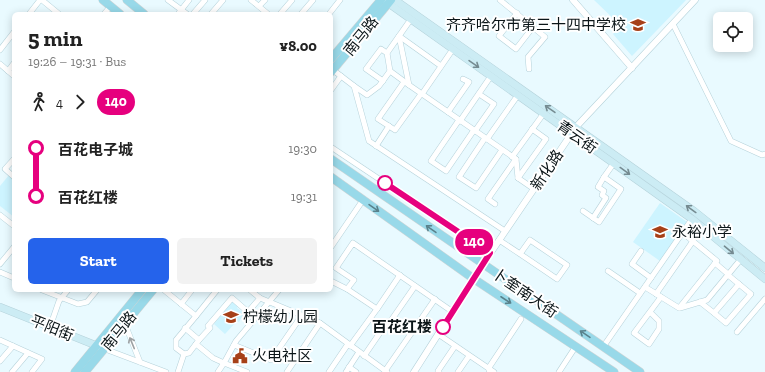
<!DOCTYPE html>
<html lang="en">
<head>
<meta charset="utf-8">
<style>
	body { margin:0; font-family:"Zilla Slab","Noto Sans SC",serif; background:#f2f2f2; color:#222; height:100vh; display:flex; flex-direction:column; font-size:15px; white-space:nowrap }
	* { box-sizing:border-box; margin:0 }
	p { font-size:13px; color:#767676 }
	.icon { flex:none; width:22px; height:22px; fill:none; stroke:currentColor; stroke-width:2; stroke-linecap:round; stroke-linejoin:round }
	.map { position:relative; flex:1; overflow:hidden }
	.details { position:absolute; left:12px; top:12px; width:321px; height:280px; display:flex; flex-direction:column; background:#fff; border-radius:6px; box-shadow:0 2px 10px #0003 }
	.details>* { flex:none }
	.badge { padding:0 8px; border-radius:13px; font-size:14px; line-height:26px }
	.buttons { position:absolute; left:713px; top:12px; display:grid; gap:8px }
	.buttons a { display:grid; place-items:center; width:40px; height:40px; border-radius:6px; background:#fff; box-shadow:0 2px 10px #0003; font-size:20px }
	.map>.badge { position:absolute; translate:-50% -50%; box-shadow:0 0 0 2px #fff }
	.legs { display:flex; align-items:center; gap:6px; height:44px; padding:0 16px; font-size:13px }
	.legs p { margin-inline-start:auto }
	.overview { display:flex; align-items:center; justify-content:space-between; height:68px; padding:0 16px }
	h1 { font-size:22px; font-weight:800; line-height:30px }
	.action { display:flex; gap:8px; margin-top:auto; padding:8px 16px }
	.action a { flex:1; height:46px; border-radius:6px; background:#2563eb; color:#fff; font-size:16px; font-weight:800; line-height:46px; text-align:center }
	.action a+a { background:#f2f2f2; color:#222 }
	ul { padding:0 16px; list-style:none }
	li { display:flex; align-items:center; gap:14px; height:48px; font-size:15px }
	li i { display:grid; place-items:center; width:6px; height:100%; margin:0 5px; background:currentColor }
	li i::after { content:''; width:10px; height:10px; margin:-5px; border:3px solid; border-radius:50%; background:#fff }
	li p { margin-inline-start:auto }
	li:first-child i { background:linear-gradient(#0000 50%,currentColor 0) }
	li:last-child i { background:linear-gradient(currentColor 50%,#0000 0) }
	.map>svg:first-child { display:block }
</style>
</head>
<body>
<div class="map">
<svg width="765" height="372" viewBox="0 0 765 372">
	<rect width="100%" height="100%" fill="#e9faff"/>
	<g fill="#cdf4ff">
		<path d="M594 0H686L632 56 613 34 615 32 612 28 617 22Z"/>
		<path d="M9 175 14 179V217L0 206V186Z"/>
		<path d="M660 203 687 222 660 261 633 242Z"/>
		<path d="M233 301 239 305 237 308 244 313 239 322 237 321 225 334 214 324Z"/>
	</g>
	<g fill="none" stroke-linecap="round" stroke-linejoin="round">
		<g stroke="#b5d2da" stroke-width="6">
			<g id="minor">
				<path d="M42 0 59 14"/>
				<path d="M168 0 187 14"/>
				<path d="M251 0 268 14"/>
				<path d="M500 0 545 37 528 57 529 69"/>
				<path d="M259 6 265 0"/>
				<path d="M517 13 499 36 516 49 533 27"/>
				<path d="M29 14 40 0"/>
				<path d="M104 14 111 6"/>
				<path d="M178 14 189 0"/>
				<path d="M193 14 205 0"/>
				<path d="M211 14 223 0"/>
				<path d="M280 14 292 0"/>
				<path d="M301 14 313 0"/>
				<path d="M329 14 340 0"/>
				<path d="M411 19 399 36 441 66"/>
				<path d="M673 24 731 141 762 155 765 154"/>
				<path d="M0 50 14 32"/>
				<path d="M387 53 399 36 409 85"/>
				<path d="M0 64 14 76"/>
				<path d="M333 70 354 86 369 141 505 231"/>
				<path d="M8 71 14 63"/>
				<path d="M383 81 366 69 381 49 387 53 390 71"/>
				<path d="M404 82 378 119 395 130 421 94"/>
				<path d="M354 86 367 95 379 86 390 71 409 85 516 159 518 178 534 189"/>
				<path d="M331 90 341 76"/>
				<path d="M422 94 453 49"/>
				<path d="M448 112 469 82 463 79"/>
				<path d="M459 120 431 161 446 171 474 130"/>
				<path d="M460 121 491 76"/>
				<path d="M475 131 494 104 479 94"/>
				<path d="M485 138 459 177 476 188 502 150"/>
				<path d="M487 139 518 95"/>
				<path d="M376 146 389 126"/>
				<path d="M331 147 490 253"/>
				<path d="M512 157 544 113"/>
				<path d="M14 159 5 169 14 177"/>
				<path d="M518 178 546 139 532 129"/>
				<path d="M495 204 488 199 516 159"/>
				<path d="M583 211 599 222 621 189 604 177 614 163"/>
				<path d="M0 215 14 226"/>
				<path d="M593 218 606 198 602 195 604 191 598 187 604 177"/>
				<path d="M683 233 717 261 715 263 728 274"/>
				<path d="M499 240C519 253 538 266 557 279L567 265 530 240 520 254"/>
				<path d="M331 247 363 200"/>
				<path d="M641 251 632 264 651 278"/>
				<path d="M0 264 14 247"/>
				<path d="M608 271 640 293"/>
				<path d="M0 272 14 278"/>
				<path d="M331 281 347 289"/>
				<path d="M645 287 679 308 715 263"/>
				<path d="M42 290 78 304 87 302 97 290"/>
				<path d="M164 290 196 316 217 290"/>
				<path d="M250 290 260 298 320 323 387 372"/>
				<path d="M656 294 693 241"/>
				<path d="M700 302 714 313 739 284"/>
				<path d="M181 304 192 290"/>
				<path d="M680 308 707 300 741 259"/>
				<path d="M377 309 400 275"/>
				<path d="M650 312 659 321V329L649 344 634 333 661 297"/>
				<path d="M714 313 726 323 751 294 728 275"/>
				<path d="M125 324 140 362"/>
				<path d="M50 327 59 301 68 290"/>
				<path d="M737 332 765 299"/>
				<path d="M438 334 494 372"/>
				<path d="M0 340 42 359 32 372"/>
				<path d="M199 340 210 328 208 326 232 298 248 312 260 298"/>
				<path d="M196 344 213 358 224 363 236 341 279 290"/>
				<path d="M234 345 271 360 302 315"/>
				<path d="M350 346 377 309 347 289 354 280 336 268 353 243 453 312"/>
				<path d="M603 347 692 219"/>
				<path d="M105 349 166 372"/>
				<path d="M184 354 176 348V340L196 316"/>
				<path d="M364 356 388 321 390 322 415 286"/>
				<path d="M0 361 13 346"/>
				<path d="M349 367 356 372"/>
				<path d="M489 370 490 366 521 319"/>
				<path d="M385 371 435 299"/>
				<path d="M12 372 28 353"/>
				<path d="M178 372 184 354 189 353 199 340 185 328"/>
				<path d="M218 372 224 363 247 372"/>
				<path d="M287 372 320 323"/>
				<path d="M329 372 348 344"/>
				<path d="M346 372 359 352"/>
				<path d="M439 372 438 371 455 346"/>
				<path d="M458 372 469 356"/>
				<path d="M559 372 576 346"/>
			</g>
		</g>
		<g stroke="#b5d2da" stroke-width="7">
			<g id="tertiary">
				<path d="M573 0 632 68"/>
				<path d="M414 372 483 264 576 127 695 0"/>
			</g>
		</g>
		<g stroke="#b5d2da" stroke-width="8">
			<g id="secondary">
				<path d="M385 0 388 3 692 219 765 279"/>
				<path d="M395 0 694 211 765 268"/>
				<path d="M0 307 100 347"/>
			</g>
		</g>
		<g stroke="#d3d5d5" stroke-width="9">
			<g id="primary">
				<path d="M103 0 120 14"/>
				<path d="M127 0 144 14"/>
				<path d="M331 59 381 0"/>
				<path d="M331 72 391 0"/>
				<path d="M331 159 640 372"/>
				<path d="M331 177 474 279 614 372"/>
				<path d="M75 372 142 290"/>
				<path d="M85 372 153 290"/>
			</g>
		</g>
		<use href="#minor" stroke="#fff" stroke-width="5"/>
		<use href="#tertiary" stroke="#fff" stroke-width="6"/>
		<use href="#secondary" stroke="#ccecf4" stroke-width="7"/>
		<use href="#primary" stroke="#98d9e9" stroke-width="8"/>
	</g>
	<defs><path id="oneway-shaft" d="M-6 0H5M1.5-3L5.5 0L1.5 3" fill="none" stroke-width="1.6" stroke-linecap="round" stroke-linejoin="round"/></defs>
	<g stroke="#758b91">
		<use href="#oneway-shaft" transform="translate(474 64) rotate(35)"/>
		<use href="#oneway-shaft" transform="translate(550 109) rotate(-145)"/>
		<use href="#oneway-shaft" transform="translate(625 171) rotate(36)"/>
		<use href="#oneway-shaft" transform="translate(691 209) rotate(-144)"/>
		<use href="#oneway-shaft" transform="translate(729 250) rotate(40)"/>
	</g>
	<g stroke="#59818b">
		<use href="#oneway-shaft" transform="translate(374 208) rotate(35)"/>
		<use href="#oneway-shaft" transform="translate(431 229) rotate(-145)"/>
		<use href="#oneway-shaft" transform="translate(506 300) rotate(33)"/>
		<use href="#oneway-shaft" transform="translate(585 334) rotate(-146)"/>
	</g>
	<use stroke="#9da1a3" href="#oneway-shaft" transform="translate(132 343) rotate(-112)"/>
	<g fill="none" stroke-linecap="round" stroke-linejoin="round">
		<g stroke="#fff" stroke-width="9">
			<path id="line-1" d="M385 183 490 253 443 327"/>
		</g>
		<use href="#line-1" stroke="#e6007e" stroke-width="6"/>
	</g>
	<defs>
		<g id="school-bare" transform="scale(1.2)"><path d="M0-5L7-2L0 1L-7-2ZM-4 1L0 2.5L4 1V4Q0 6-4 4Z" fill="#a64018" stroke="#fff" stroke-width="2.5" paint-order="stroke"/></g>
		<g id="civic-bare" transform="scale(1.2)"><path d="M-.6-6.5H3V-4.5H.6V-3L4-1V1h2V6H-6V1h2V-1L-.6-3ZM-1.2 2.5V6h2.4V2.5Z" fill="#a64018" stroke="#fff" stroke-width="2.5" paint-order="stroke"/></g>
	</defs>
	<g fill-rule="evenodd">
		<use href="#school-bare" x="638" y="25"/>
		<use href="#school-bare" x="660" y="232"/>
		<use href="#school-bare" x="231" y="317"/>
		<use href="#civic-bare" x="240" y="356"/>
	</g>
	<g fill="#fff" stroke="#e6007e" stroke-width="2">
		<circle cx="385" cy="183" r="7"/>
		<circle cx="443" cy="327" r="7"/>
	</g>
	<g text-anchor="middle" stroke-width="4" stroke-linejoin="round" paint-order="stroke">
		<g font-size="15" fill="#0b1518" stroke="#fff" text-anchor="start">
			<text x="626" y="30" text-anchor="end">齐齐哈尔市第三十四中学校</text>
			<text x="672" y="237">永裕小学</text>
			<text x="243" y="322">柠檬幼儿园</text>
			<text x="252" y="361">火电社区</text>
		</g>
		<g font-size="15" fill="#0b1518" stroke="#fff">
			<text transform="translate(361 36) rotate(-51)" y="5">南马路</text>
			<text transform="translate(577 137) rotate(35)" y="5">青云街</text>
			<text transform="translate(547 170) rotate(-56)" y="5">新化路</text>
			<text transform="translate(525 293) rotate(34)" y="5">卜奎南大街</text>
			<text transform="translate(52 328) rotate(22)" y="5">平阳街</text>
			<text transform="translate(119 331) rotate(-51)" y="5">南马路</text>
		</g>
		<g font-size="15" font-weight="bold" fill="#0b1518" stroke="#fff" text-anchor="end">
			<text x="432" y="332">百花红楼</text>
		</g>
	</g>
</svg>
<div class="buttons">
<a><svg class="icon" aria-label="locate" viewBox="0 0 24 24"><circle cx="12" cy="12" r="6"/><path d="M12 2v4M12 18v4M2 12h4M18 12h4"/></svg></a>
</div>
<b class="badge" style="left:474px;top:242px;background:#e6007e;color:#fff">140</b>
<section class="details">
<div class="overview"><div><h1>5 min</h1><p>19:26 – 19:31 · Bus</p></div><b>¥8.00</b></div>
<div class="legs"><svg class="icon" aria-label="walk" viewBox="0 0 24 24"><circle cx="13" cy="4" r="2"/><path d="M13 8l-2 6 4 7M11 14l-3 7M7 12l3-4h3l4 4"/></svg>4<svg class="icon" aria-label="forward" viewBox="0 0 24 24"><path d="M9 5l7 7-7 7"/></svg><b class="badge" style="background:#e6007e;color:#fff">140</b></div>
<ul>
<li><i style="color:#e6007e"></i><b>百花电子城</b><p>19:30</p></li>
<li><i style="color:#e6007e"></i><b>百花红楼</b><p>19:31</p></li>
</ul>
<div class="action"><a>Start</a><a>Tickets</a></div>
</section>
</div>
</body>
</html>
